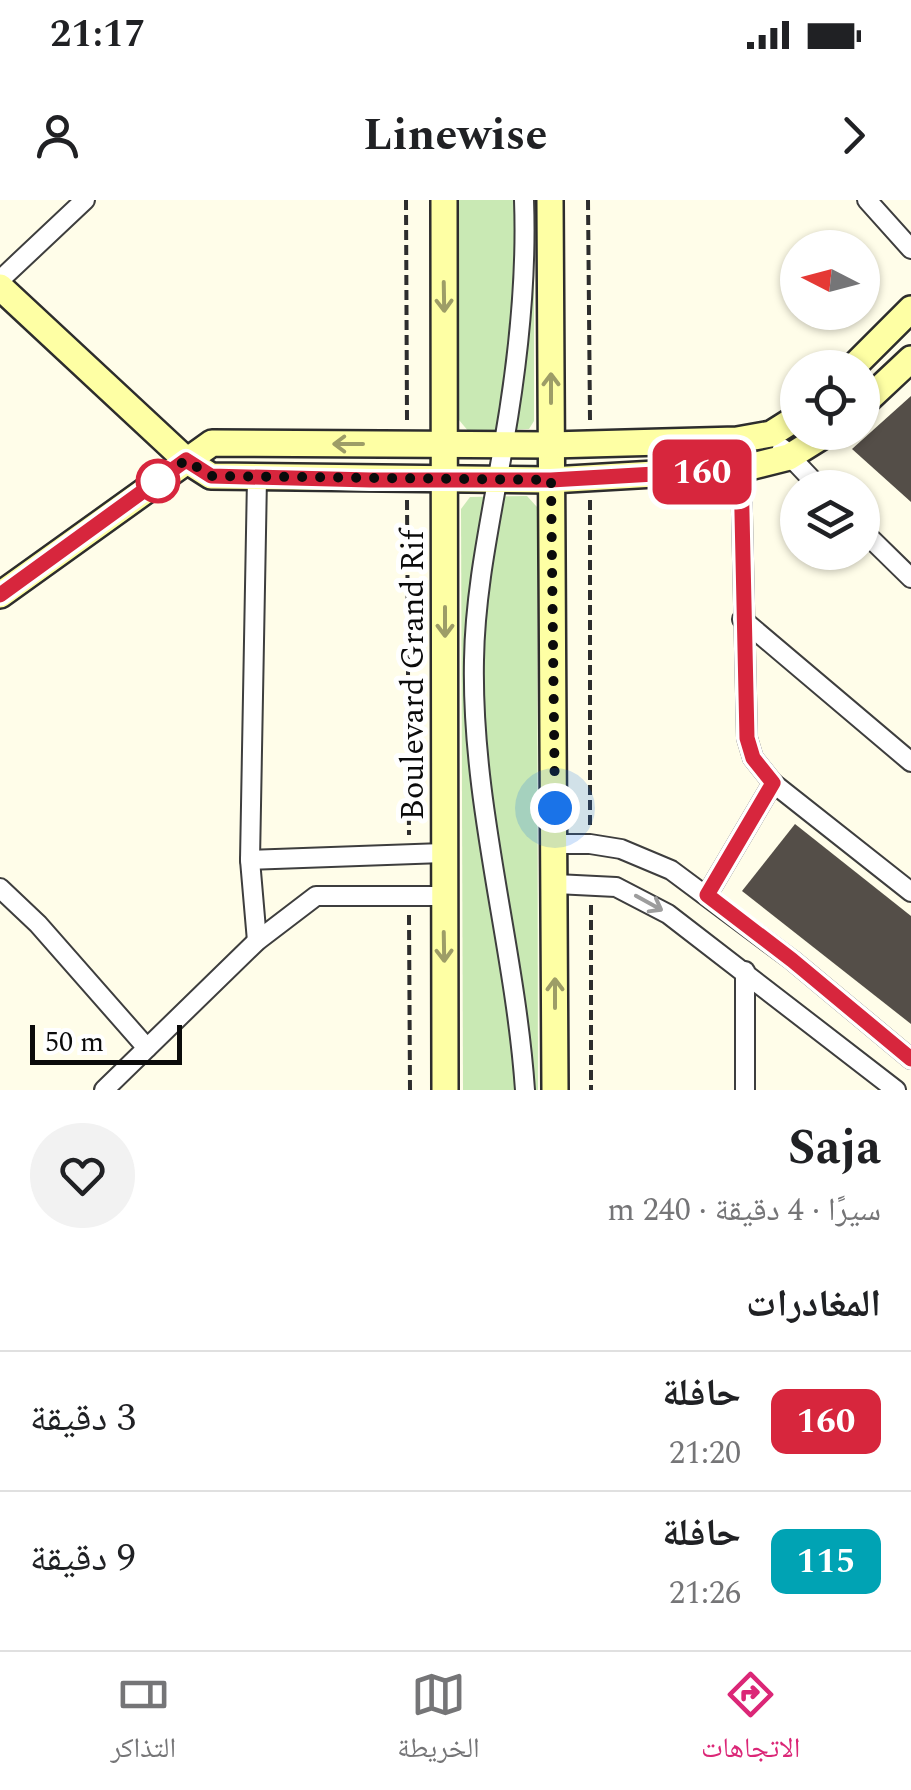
<!DOCTYPE html>
<html lang="ar">
<head>
<meta charset="utf-8">
<style>
	body { margin:0; font-family:Spectral,"Noto Naskh Arabic",serif; background:#f2f2f2; color:#202124; direction:rtl; height:100vh; display:flex; flex-direction:column; font-size:38px; white-space:nowrap }
	* { box-sizing:border-box; margin:0 }
	p { font-size:32px; color:#757577 }
	.icon { flex:none; width:55px; height:55px; fill:none; stroke:currentColor; stroke-width:2; stroke-linecap:round; stroke-linejoin:round }
	.map { position:relative; height:890px; overflow:hidden; direction:ltr }
	.details { display:flex; flex-direction:column; background:#fff; flex:1 }
	.details>* { flex:none }
	.badge { padding:0 20px; border-radius:15px; font-size:35px; line-height:65px }
	.needle { width:65px; rotate:276deg }
	.tools { position:absolute; left:780px; top:30px; display:grid; gap:20px }
	.tools a { display:grid; place-items:center; width:100px; height:100px; border-radius:50%; background:#fff; box-shadow:0 2px 8px #0004; font-size:50px }
	.scale { position:absolute; left:30px; bottom:25px; width:152px; box-sizing:border-box; padding-left:10px; border:5px solid #0b0b0b; border-top:0; font-size:28px; line-height:35px; white-space:nowrap; color:#0b0b0b; -webkit-text-stroke:8px #fff; paint-order:stroke }
	.you { position:absolute; width:50px; height:50px; margin:-25px; border:8px solid #fff; border-radius:50%; background:#1a73e8; box-shadow:0 0 0 15px #1a73e833 }
	.map>.badge { position:absolute; translate:-50% -50%; box-shadow:0 0 0 5px #fff }
	h2 { padding:0 30px; font-size:38px; line-height:90px }
	.round { display:grid; place-items:center; flex:none; width:105px; height:105px; border-radius:52px; background:#f2f2f2 }
	.overview { display:flex; align-items:center; justify-content:space-between; height:170px; padding:0 30px }
	h1 { font-size:48px; font-weight:700; line-height:75px }
	ul { padding:0; list-style:none }
	li { display:flex; align-items:center; gap:30px; height:140px; padding:0 30px; border-top:2px solid #e0e0e0 }
	li div { flex:1 }
	li b { display:block; font-size:38px }
	li em { font-style:normal }
	li .badge { min-width:110px; font-weight:700; text-align:center }
	.status { display:flex; justify-content:space-between; align-items:center; height:70px; padding:0 50px; background:#fff; direction:ltr }
	.status svg { height:28px; fill:currentColor }
	header { display:flex; justify-content:space-between; align-items:center; height:130px; padding:0 30px; background:#fff; font-size:45px; font-weight:700 }
	.dock { display:flex; justify-content:space-around; align-items:center; height:140px; border-top:2px solid #e0e0e0; background:#fff; font-size:28px; color:#757577 }
	.dock a { display:grid; justify-items:center; gap:5px }
	.dock .selected { color:#db2777 }
	.map>svg:first-child { display:block }
</style>
</head>
<body>
<div class="status"><b>21:17</b><svg viewBox="0 0 49 12"><path d="M0 12V9h3v3zM5 12V6h3v6zM10 12V3h3v9zM15 12V0h3v12zM26 1h20v11H26zM47 4h2v5h-2z"/></svg></div>
<header><svg class="icon" aria-label="forward" viewBox="0 0 24 24"><path d="M9 5l7 7-7 7"/></svg>Linewise<svg class="icon" aria-label="person" viewBox="0 0 24 24"><circle cx="12" cy="8" r="4"/><path d="M4 21q1-7 8-7t8 7"/></svg></header>
<div class="map">
<svg width="911" height="890" viewBox="0 0 911 890">
	<rect width="100%" height="100%" fill="#fffde9"/>
	<g fill="#c9e9b4">
		<path d="M459 0H534V221L529 229 469 232 459 220Z"/>
		<path d="M527 296 537 307 538 890H463L461 309 470 297Z"/>
	</g>
	<g fill="#544e48">
		<path d="M911 196V302L852 249Z"/>
		<path d="M795 624 911 716V824L742 691Z"/>
	</g>
	<g fill="none" stroke-linecap="round" stroke-linejoin="round">
		<g stroke="#3e3e3e" stroke-width="22">
			<g id="street">
				<path d="M524 0C527 82 518 162 504 242 492 314 475 387 474 460 471 606 515 746 525 890"/>
				<path d="M867 0 911 49"/>
				<path d="M0 80 85 0"/>
				<path d="M782 248 820 288"/>
				<path d="M862 330 911 378"/>
				<path d="M742 419 911 562"/>
				<path d="M773 583 911 692"/>
				<path d="M555 644H590L621 649 671 670 792 760 911 859"/>
				<path d="M250 660 443 653"/>
				<path d="M556 684 616 687 668 714 896 890"/>
				<path d="M0 688 38 724 147 848"/>
				<path d="M707 695 773 583 753 558 747 538 741 269"/>
				<path d="M257 741 250 660 257 278"/>
				<path d="M745 771V890"/>
				<path d="M104 890 257 741 316 696H443"/>
			</g>
		</g>
		<g stroke="#2d2d2d" stroke-width="30">
			<g id="secondary">
				<path d="M444 0 445 890"/>
				<path d="M550 0 555 890"/>
				<path d="M0 87 186 260 211 276 551 280 741 269 789 257 829 232"/>
				<path d="M852 168 911 109"/>
				<path d="M862 205 911 159"/>
				<path d="M0 395 212 243 551 245 737 240 771 234 798 217"/>
			</g>
		</g>
		<g stroke="#2d2d2d" stroke-width="4" stroke-dasharray="10 5" stroke-linecap="butt">
			<path d="M406 0 407 220"/>
			<path d="M588 0 590 220"/>
			<path d="M407 300 409 635"/>
			<path d="M590 300V625"/>
			<path d="M591 705V890"/>
			<path d="M409 715 410 890"/>
		</g>
		<use href="#street" stroke="#fff" stroke-width="18"/>
		<use href="#secondary" stroke="#feffa4" stroke-width="25"/>
	</g>
	<defs><path id="oneway-shaft" d="M-6 0H5M1.5-3L5.5 0L1.5 3" fill="none" stroke-width="1.6" stroke-linecap="round" stroke-linejoin="round" transform="scale(2.5)"/></defs>
	<g stroke="#9d9d67">
		<use href="#oneway-shaft" transform="translate(444 97) rotate(89)"/>
		<use href="#oneway-shaft" transform="translate(551 188) rotate(-90)"/>
		<use href="#oneway-shaft" transform="translate(348 244) rotate(-180)"/>
		<use href="#oneway-shaft" transform="translate(445 422) rotate(90)"/>
		<use href="#oneway-shaft" transform="translate(444 747) rotate(89)"/>
		<use href="#oneway-shaft" transform="translate(555 793) rotate(-90)"/>
	</g>
	<use stroke="#9d9d9d" href="#oneway-shaft" transform="translate(649 703) rotate(29)"/>
	<g fill="none" stroke-linecap="round" stroke-linejoin="round">
		<g stroke="#fff" stroke-width="22">
			<path id="line" d="M0 395 186 260 211 276 370 280H551L741 269 747 538 753 558 773 583 707 695 792 760 911 859"/>
		</g>
		<use href="#line" stroke="#d7263d" stroke-width="15"/>
		<path stroke="#0b0b0b" stroke-width="10" stroke-dasharray="0 18" d="M158 281 155 282 186 260 211 276 551 280 555 608"/>
	</g>
	<circle fill="#fff" stroke="#d7263d" stroke-width="5" cx="158" cy="281" r="20"/>
	<g text-anchor="middle" stroke-width="10" stroke-linejoin="round" paint-order="stroke">
		<g font-size="32" fill="#0b0b0b" stroke="#fff">
			<text transform="translate(412 475) rotate(-90)" y="11">Boulevard Grand Rif</text>
		</g>
	</g>
</svg>
<div class="tools">
<a><svg class="needle" viewBox="-14 -14 28 28"><path d="M0-13l5 13h-10z" fill="#e53935"/><path d="M0 13l5-13h-10z" fill="#757577"/></svg></a>
<a><svg class="icon" aria-label="locate" viewBox="0 0 24 24"><circle cx="12" cy="12" r="6"/><path d="M12 2v4M12 18v4M2 12h4M18 12h4"/></svg></a>
<a><svg class="icon" aria-label="layers" viewBox="0 0 24 24"><path d="M12 4l9 5-9 5-9-5zM3 14l9 5 9-5"/></svg></a>
</div>
<div class="scale">50 m</div>
<div class="you" style="left:555px;top:608px"></div>
<b class="badge" style="left:702px;top:272px;background:#d7263d;color:#fff">160</b>
</div>
<section class="details">
<div class="overview"><div><h1>Saja</h1><p>سيرًا · 4 دقيقة · 240 m</p></div><a class="round"><svg class="icon" aria-label="heart" viewBox="0 0 24 24"><path d="M12 20l-8-8c-3-5 5-10 8-4 3-6 11-1 8 4z"/></svg></a></div>
<h2>المغادرات</h2>
<ul>
<li><span class="badge" style="background:#d7263d;color:#fff">160</span><div><b>حافلة</b><p>21:20</p></div><em>3 دقيقة</em></li>
<li><span class="badge" style="background:#00a3b4;color:#fff">115</span><div><b>حافلة</b><p>21:26</p></div><em>9 دقيقة</em></li>
</ul>
</section>
<nav class="dock">
<a class="selected"><svg class="icon" aria-label="directions" viewBox="0 0 24 24"><path d="M12 3l9 9-9 9-9-9zM9 14v-3h6M13 9l2 2-2 2"/></svg>الاتجاهات</a>
<a><svg class="icon" aria-label="map" viewBox="0 0 24 24"><path d="M3 6l6-2 6 2 6-2v14l-6 2-6-2-6 2zM9 4v14M15 6v14"/></svg>الخريطة</a>
<a><svg class="icon" aria-label="tickets" viewBox="0 0 24 24"><path d="M3 7h18v10H3zM15 7v10"/></svg>التذاكر</a>
</nav>
</body>
</html>
